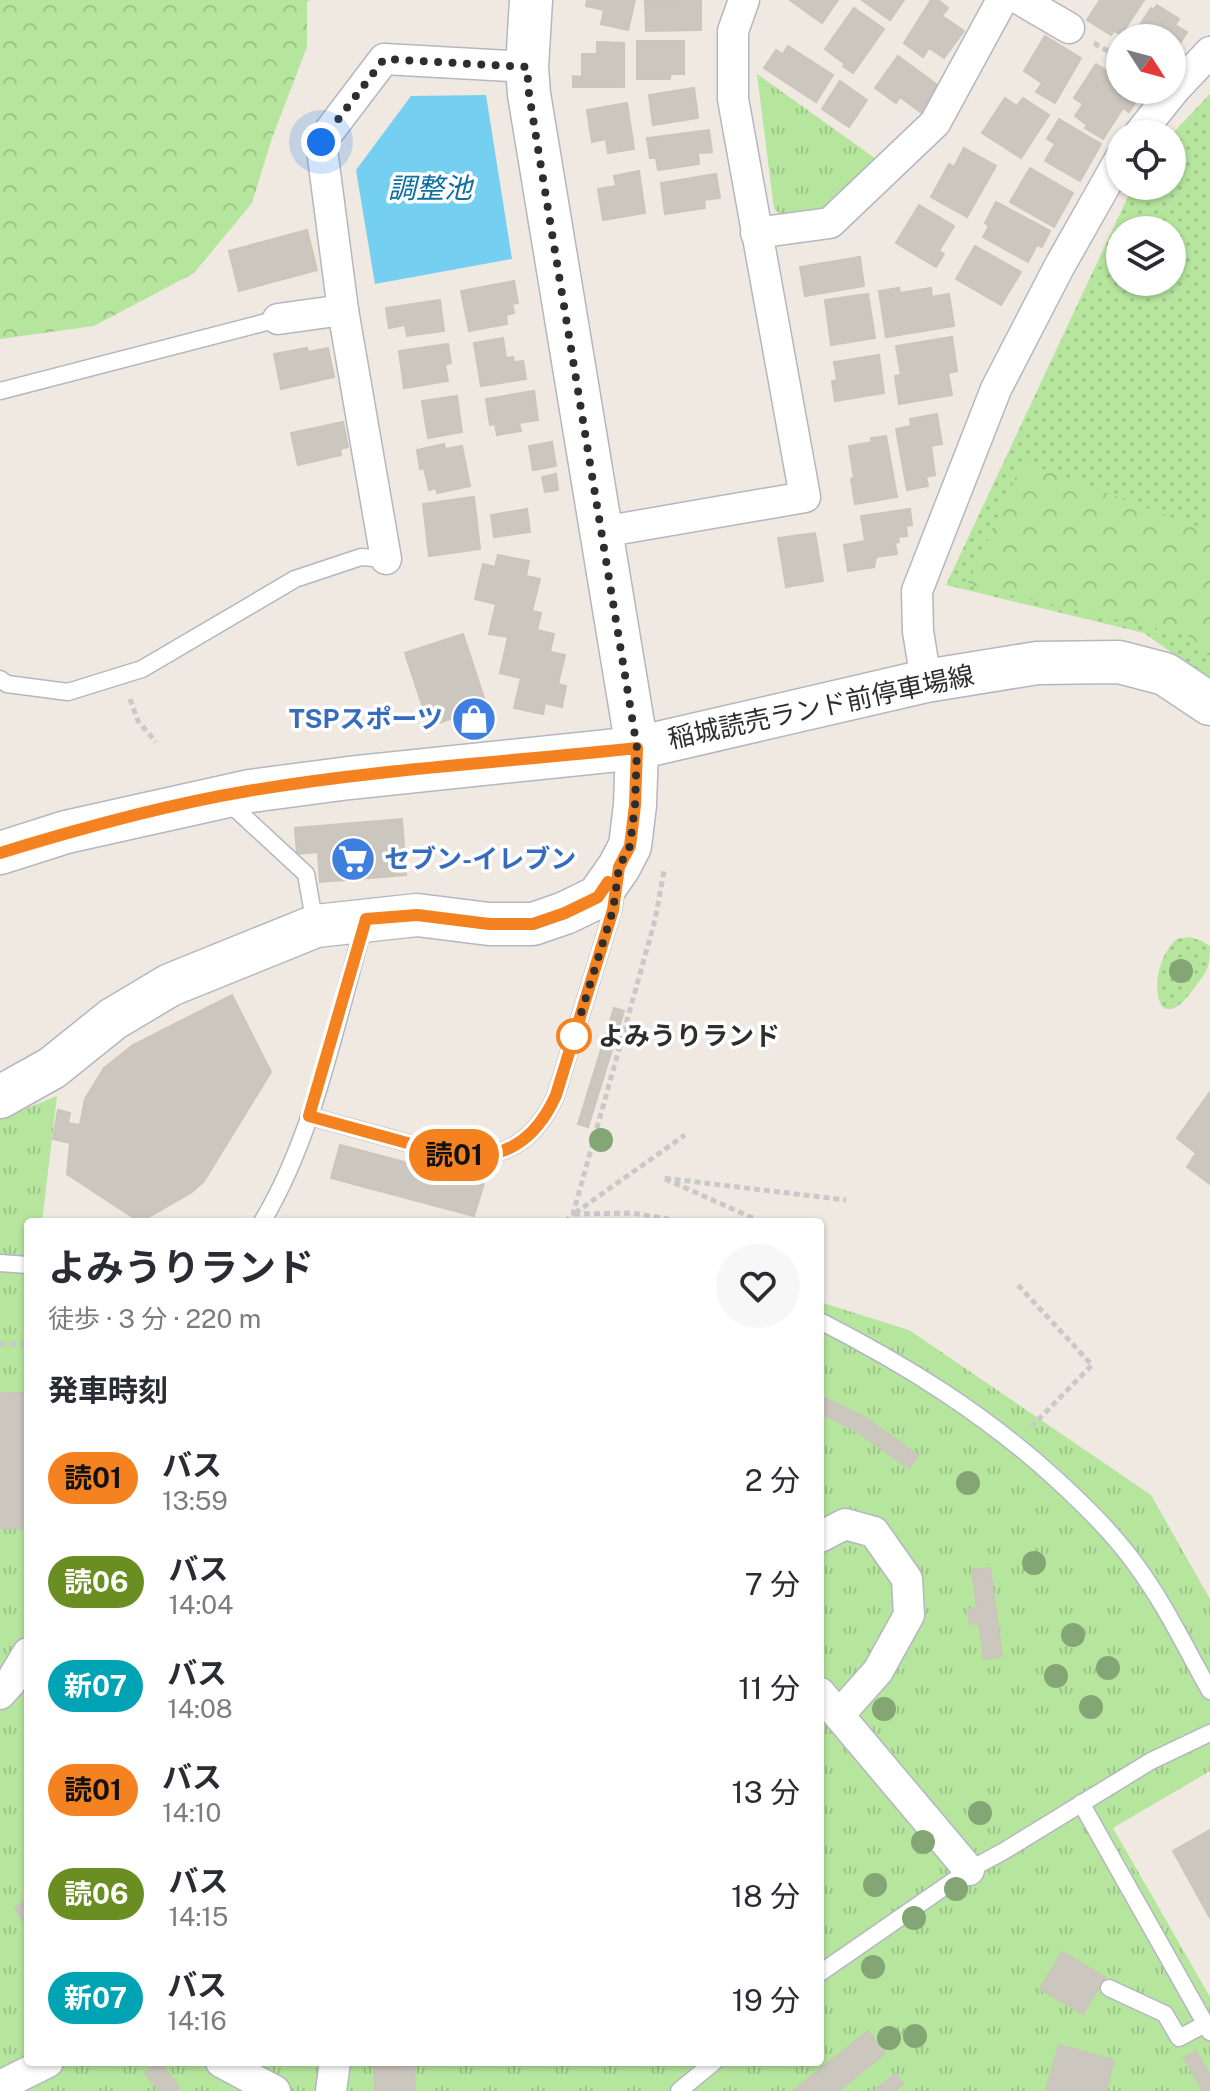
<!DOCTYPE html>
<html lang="ja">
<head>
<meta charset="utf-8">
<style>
	body { margin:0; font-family:"Public Sans","Noto Sans JP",sans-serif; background:#f7f7f7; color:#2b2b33; height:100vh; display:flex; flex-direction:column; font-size:30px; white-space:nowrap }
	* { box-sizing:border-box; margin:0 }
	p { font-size:26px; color:#7c7c81 }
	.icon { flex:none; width:44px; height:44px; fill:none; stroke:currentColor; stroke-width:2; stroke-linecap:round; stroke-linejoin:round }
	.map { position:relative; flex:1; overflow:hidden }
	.side { position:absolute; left:24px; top:1218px; width:800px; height:848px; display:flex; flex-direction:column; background:#fff; border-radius:8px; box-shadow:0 2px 6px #0004 }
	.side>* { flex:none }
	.badge { padding:0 16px; border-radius:26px; font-size:28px; line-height:52px }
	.needle { width:52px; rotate:126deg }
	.tools { position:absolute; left:1106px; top:24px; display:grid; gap:16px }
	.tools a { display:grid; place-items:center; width:80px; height:80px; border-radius:50%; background:#fff; box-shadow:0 2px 6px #0004; font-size:40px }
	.you { position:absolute; width:40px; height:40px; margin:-20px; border:6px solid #fff; border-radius:50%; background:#1a73e8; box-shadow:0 0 0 12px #1a73e833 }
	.map>.badge { position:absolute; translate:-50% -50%; box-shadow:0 0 0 4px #fff }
	h2 { padding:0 24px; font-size:30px; line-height:72px }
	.round { display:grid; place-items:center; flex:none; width:84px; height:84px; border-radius:42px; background:#f7f7f7 }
	.head { display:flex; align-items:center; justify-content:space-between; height:136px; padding:0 24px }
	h1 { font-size:38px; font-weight:700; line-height:60px }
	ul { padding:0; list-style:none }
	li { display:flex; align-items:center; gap:24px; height:104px; padding:0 24px }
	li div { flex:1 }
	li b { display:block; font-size:30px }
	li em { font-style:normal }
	li .badge { min-width:88px; font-weight:700; text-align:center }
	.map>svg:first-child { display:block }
</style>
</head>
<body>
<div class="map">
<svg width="1210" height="2091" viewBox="0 0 1210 2091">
	<defs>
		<pattern id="grass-dots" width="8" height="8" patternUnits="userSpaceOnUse" patternTransform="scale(2)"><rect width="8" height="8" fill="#b6e59e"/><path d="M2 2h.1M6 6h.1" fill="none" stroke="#9dc588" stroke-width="1.8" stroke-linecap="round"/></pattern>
		<pattern id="forest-crowns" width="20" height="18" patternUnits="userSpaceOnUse" patternTransform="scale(2)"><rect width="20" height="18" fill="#b6e59e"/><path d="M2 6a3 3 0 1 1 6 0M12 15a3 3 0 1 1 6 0" fill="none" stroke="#9dc588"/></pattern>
		<pattern id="park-tufts" width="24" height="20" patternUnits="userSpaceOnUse" patternTransform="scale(2)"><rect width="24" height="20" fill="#b6e59e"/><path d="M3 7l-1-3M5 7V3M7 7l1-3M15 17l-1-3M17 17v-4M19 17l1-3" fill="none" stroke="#9dc588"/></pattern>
	</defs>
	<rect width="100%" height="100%" fill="#efe9e1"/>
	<g fill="url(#grass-dots)" fill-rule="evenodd">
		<path d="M1210 94V680L1144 633 946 585 1133 186H1172V134ZM1120 230H1172V282H1120Z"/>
		<path d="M1190 937 1202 941 1210 946C1210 969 1206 973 1192 991 1152 1045 1146 964 1177 939Z"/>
	</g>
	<g fill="url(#forest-crowns)">
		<path d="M0 0H310L307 2V47L272 138 252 203 194 273 94 326 0 339Z"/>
		<path d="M1023 461 1205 530 1210 522V658L1189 636 967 585Z"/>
	</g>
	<g fill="url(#park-tufts)">
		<path d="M757 74 879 161 827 213 788 220 774 209Z"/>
		<path d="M57 1096 42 1222H28V2062H820V1302L909 1330 1151 1495 1210 1599V1771L1113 1828 1210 1997V2091H0V1119Z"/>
	</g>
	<path fill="#75cff0" d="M486 95 512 259 375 284 356 170 411 96Z"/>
	<g fill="#cbc7bf" stroke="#cbc5ba" stroke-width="2">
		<path d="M587 0H635L628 30 601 24 604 10 586 6Z"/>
		<path d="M701 0V30L646 31 645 1Z"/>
		<path d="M790 0H838L822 23Z"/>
		<path d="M862 0H904L890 20Z"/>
		<path d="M931 0H938L948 8 942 16 964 31 944 58 929 48 923 57 904 43Z"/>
		<path d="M1100 0H1144L1121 35 1114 31 1111 35 1087 20Z"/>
		<path d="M1157 5 1179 19 1175 25 1187 32 1172 56V38H1131L1151 8 1153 10Z"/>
		<path d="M854 8 884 29 853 73 843 66 845 64 825 49Z"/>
		<path d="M1045 36 1081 58 1055 103 1036 92 1042 83 1024 71Z"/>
		<path d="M637 41H684V74H670V79H637Z"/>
		<path d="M597 42 624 43V87H573V76L582 77V54H597Z"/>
		<path d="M788 46 833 75 816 102 764 68 776 50 783 54Z"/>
		<path d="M898 56 940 87 922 113 900 97 896 103 875 88Z"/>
		<path d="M1096 64 1120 79V90H1136L1141 93 1129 112 1123 108 1103 139 1085 128 1087 125 1075 116 1083 104 1074 98Z"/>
		<path d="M840 81 867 100 849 127 822 109Z"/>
		<path d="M694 88 698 118 653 125 649 95Z"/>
		<path d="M1005 98 1017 106 1023 98 1049 115 1021 158 982 133Z"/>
		<path d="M627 103 634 149 608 153 606 139 592 142 587 110Z"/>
		<path d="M1059 119 1101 144 1080 181 1045 161 1055 144 1047 139Z"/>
		<path d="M709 130 712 152 698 153 699 164 658 170 656 158H650L647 138Z"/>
		<path d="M964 148 996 166 967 217 931 197 949 164 954 167Z"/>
		<path d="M1030 168 1073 193 1054 227 1010 202Z"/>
		<path d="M639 171 645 213 603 220 598 189 616 186 614 176Z"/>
		<path d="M716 174 720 198 704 200 705 208 665 214 661 183Z"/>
		<path d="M996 202 1050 231 1042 247 1037 245 1028 262 983 237 989 226 985 223Z"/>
		<path d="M919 205 954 226 939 251 944 254 936 267 896 243Z"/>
		<path d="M307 230 317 270 239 291 229 251Z"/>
		<path d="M975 246 1021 272 1001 305 956 279Z"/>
		<path d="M860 257 864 286 805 296 800 267Z"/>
		<path d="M514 281 518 303 512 304 514 313 506 315 507 324 469 331 461 291Z"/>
		<path d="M899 288 900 293 931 288 932 297 949 294 954 326 886 337 879 291Z"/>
		<path d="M868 294 875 338 831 345 825 300Z"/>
		<path d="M440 300 444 331 407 336 405 325 389 328 386 308Z"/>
		<path d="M952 337 957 371 948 373 952 395 899 404 895 376 901 375 896 346Z"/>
		<path d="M503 338 506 358 513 357 514 362 523 361 526 379 481 386 474 343Z"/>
		<path d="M448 344 451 363 445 365 448 381 404 388 399 351Z"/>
		<path d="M307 348 308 352 328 348 334 377 281 389 274 354Z"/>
		<path d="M879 355 884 393 835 401 832 381 837 380 834 362Z"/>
		<path d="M534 391 538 420 519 423 521 431 497 435 495 424 490 425 486 399Z"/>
		<path d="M457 396 462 432 428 438 422 401Z"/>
		<path d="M937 414 942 444 931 446 935 475 926 477 928 486 907 490 896 429 911 426 910 419Z"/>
		<path d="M343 422 348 447 340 449 341 455 298 465 291 433Z"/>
		<path d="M886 436 897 497 855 504 851 479 854 478 849 446 872 442 871 438Z"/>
		<path d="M552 442 556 466 533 470 529 446Z"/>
		<path d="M444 444 445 449 462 446 470 486 437 493 436 488 429 490 424 468 420 469 417 450Z"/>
		<path d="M556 474 558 490 545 492 542 477Z"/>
		<path d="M474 497 480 549 429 556 423 504Z"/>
		<path d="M527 509 530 532 494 537 491 515Z"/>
		<path d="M910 509 912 525 906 526 907 536 898 537 899 542 895 543 897 554 876 557 874 567 848 571 844 545 865 541 861 516Z"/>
		<path d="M815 533 823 581 786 587 778 538Z"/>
		<path d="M498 555 529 561 526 576 540 579 532 611 541 613 537 630 554 634 550 652 565 655 558 684 566 686 562 707 545 703 543 714 514 708 521 678 500 673 508 637 489 634 496 604 475 599 483 564 495 567Z"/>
		<path d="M463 634 487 707 429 726 405 653Z"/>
		<path d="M402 819 406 875 320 882 318 852 297 854 295 828Z"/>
		<path d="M232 995 271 1072 204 1181 192 1192 140 1222 67 1174 70 1143 53 1139 58 1110 70 1113 68 1123 80 1125 85 1099 104 1068 133 1045Z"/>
		<path d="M614 1008 624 1011 588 1127 578 1124Z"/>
		<path d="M1210 1092V1184L1187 1167 1196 1153 1177 1138Z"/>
		<path d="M340 1145 484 1183 474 1216 331 1178Z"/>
		<path d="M0 1393H28V1529L0 1528Z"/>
		<path d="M820 1396 863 1416 918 1455 909 1468 853 1429 820 1413Z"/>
		<path d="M990 1568 1002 1656 984 1659 979 1623 970 1624 968 1609 977 1608 972 1570Z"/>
		<path d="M1210 1830V1918L1173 1851Z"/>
		<path d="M28 1898V1927L15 1908Z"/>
		<path d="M1062 1952 1105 1977 1083 2014 1040 1989Z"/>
		<path d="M868 2031 885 2053 838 2091H793Z"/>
		<path d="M1059 2045 1114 2060 1106 2091H1046Z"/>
		<path d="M1196 2051 1210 2075V2091H1203L1184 2058Z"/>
		<path d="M159 2062 179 2087 175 2091H159L145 2073Z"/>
		<path d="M414 2064 415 2090 375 2091 374 2067Z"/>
		<path d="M896 2074 903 2084 895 2091H874Z"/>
	</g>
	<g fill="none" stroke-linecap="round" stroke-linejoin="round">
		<g stroke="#b4b7c1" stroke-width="19">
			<g id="lane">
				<path d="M0 391 278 319"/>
				<path d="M0 679 7 684 68 692 142 669 295 579 361 557 386 559"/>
				<path d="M226 800 306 874 315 925"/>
				<path d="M309 1116 451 1155C502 1162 535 1142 556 1095L613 910 616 890"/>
				<path d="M262 1222C314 1136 336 1022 364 925"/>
				<path d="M0 1263 28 1265"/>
				<path d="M820 1321C906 1365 985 1414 1057 1480 1086 1507 1113 1533 1136 1565 1165 1604 1186 1649 1210 1691"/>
				<path d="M1081 1803 1210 2032"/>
				<path d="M820 1973 969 1870 1004 1851 1151 1761 1210 1733"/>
				<path d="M1109 1988 1165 2014 1179 2038 1205 2024"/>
				<path d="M679 2091 714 2062"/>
			</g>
		</g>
		<g stroke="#b4b7c1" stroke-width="33">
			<g id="street">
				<path d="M1021 0 1069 28"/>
				<path d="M1139 134 1175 89 1210 52"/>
				<path d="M756 233 830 223 935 123 1002 0"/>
				<path d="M278 319 343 310"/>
				<path d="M602 532 805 497 733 99V31L744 0"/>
				<path d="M386 559 343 310 321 142 384 59 527 67"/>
				<path d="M926 681 918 631 917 591 996 389 1059 267 1120 159"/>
				<path d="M820 1537 845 1524 874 1532 907 1579 909 1615 878 1671 839 1715"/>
				<path d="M820 1693 969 1870"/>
				<path d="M0 1694 10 1683 28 1653"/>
				<path d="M221 2062 275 2091"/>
				<path d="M0 2086 48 2062"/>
				<path d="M331 2091 335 2062"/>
			</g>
		</g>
		<g stroke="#b4b7c1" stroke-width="45">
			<g id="secondary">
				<path d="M0 853 66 832 250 791 349 778 637 748 926 681 1037 663 1119 662 1165 674 1210 704"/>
				<path d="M0 1097 52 1068 113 1019 170 985 316 926 417 915 489 924H533L565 913 598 897 619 867 630 846 635 805 637 748 529 94 527 67 531 0"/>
			</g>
		</g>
		<g stroke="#c9c9c9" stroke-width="5" stroke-dasharray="6 4" stroke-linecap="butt">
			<path d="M1094 43 1120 58"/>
			<path d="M130 699 138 721 156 742"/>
			<path d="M575 1213 685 1135"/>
			<path d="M574 1214 633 1213 686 1222"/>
			<path d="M565 1222 573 1214 655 920 664 871"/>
			<path d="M762 1222 663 1178 846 1200"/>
			<path d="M1018 1285 1092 1365 1032 1426"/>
			<path d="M0 1344H28"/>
		</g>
		<use href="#lane" stroke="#fff" stroke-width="16"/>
		<use href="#street" stroke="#fff" stroke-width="30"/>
		<use href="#secondary" stroke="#fff" stroke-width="42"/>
	</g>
	<g fill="#84a574">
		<circle cx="1181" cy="971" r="12"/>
		<circle cx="601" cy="1140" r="12"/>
		<circle cx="968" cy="1483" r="12"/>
		<circle cx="1034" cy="1563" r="12"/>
		<circle cx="1073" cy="1635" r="12"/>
		<circle cx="1108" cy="1668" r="12"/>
		<circle cx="1056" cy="1676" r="12"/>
		<circle cx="1091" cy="1707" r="12"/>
		<circle cx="884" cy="1709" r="12"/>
		<circle cx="980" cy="1813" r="12"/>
		<circle cx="923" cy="1842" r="12"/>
		<circle cx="875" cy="1885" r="12"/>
		<circle cx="956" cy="1889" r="12"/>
		<circle cx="914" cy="1918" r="12"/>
		<circle cx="873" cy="1967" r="12"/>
		<circle cx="915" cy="2036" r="12"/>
		<circle cx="889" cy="2038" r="12"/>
	</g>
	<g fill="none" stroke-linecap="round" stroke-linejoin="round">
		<g stroke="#fff" stroke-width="18">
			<path id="line" d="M0 853C81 828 164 805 248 791 376 769 508 762 637 748L635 805 630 846 619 867 613 910 556 1095C535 1142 502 1162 451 1155L309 1116 366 919 417 915 489 924H533L565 913 598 897 608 882"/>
		</g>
		<use href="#line" stroke="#f58220" stroke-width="12"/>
		<path stroke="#2e2e2e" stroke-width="8" stroke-dasharray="0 14.4" d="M321 142 384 59 527 67 529 94 637 748 635 805 630 846 619 867 613 910 574 1036"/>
	</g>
	<defs>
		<g id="shop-disc" transform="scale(2.3)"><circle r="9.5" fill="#3f7fe0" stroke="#fff"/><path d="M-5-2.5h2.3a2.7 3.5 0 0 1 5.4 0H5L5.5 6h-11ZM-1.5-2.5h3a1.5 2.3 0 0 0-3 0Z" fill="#fff"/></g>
		<g id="supermarket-disc" transform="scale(2.3)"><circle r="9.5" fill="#3f7fe0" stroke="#fff"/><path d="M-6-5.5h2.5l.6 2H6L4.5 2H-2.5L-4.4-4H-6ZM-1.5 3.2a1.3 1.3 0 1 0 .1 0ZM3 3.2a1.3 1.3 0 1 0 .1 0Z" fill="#fff"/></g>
	</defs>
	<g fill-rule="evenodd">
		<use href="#shop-disc" x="474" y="719"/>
		<use href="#supermarket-disc" x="353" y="859"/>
	</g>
	<circle fill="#fff" stroke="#f58220" stroke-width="4" cx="574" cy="1036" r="16"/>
	<g text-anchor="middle" stroke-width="7" stroke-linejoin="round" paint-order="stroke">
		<g font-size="26" fill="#2e2e2e" stroke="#fff">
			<text transform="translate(821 707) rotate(-12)" y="9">稲城読売ランド前停車場線</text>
		</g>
		<g font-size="26" font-weight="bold" fill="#366cbe" stroke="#fff" text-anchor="end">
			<text x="443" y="728">TSPスポーツ</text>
			<text x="384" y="868" text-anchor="start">セブン-イレブン</text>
		</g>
		<g font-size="26" font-weight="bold" fill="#2e2e2e" stroke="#fff" text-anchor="start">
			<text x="598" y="1045">よみうりランド</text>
		</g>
		<g font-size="28" font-style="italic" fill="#0d6fa3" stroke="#fff">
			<text x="430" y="198">調整池</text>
		</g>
	</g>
</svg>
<div class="tools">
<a><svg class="needle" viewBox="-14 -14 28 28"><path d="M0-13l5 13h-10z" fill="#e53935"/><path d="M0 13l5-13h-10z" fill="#7c7c81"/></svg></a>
<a><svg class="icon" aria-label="locate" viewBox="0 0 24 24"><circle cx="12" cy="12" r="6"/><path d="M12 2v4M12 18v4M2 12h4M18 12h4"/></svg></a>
<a><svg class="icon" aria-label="layers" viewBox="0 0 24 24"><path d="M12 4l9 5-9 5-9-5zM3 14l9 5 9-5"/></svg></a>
</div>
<div class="you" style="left:321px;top:142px"></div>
<b class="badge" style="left:454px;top:1155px;background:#f58220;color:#111">読01</b>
<section class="side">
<div class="head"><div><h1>よみうりランド</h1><p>徒歩 · 3 分 · 220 m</p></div><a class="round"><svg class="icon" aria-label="heart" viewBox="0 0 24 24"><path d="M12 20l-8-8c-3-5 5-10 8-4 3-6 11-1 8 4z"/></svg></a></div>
<h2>発車時刻</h2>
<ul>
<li><span class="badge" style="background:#f58220;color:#111">読01</span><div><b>バス</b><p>13:59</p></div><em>2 分</em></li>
<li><span class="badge" style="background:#6b8e23;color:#fff">読06</span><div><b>バス</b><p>14:04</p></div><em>7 分</em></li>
<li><span class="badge" style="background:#00a3b4;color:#fff">新07</span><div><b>バス</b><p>14:08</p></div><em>11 分</em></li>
<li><span class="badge" style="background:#f58220;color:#111">読01</span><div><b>バス</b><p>14:10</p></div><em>13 分</em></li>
<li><span class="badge" style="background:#6b8e23;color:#fff">読06</span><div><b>バス</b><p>14:15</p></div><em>18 分</em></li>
<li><span class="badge" style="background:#00a3b4;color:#fff">新07</span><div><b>バス</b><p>14:16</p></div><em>19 分</em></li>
</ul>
</section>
</div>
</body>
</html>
